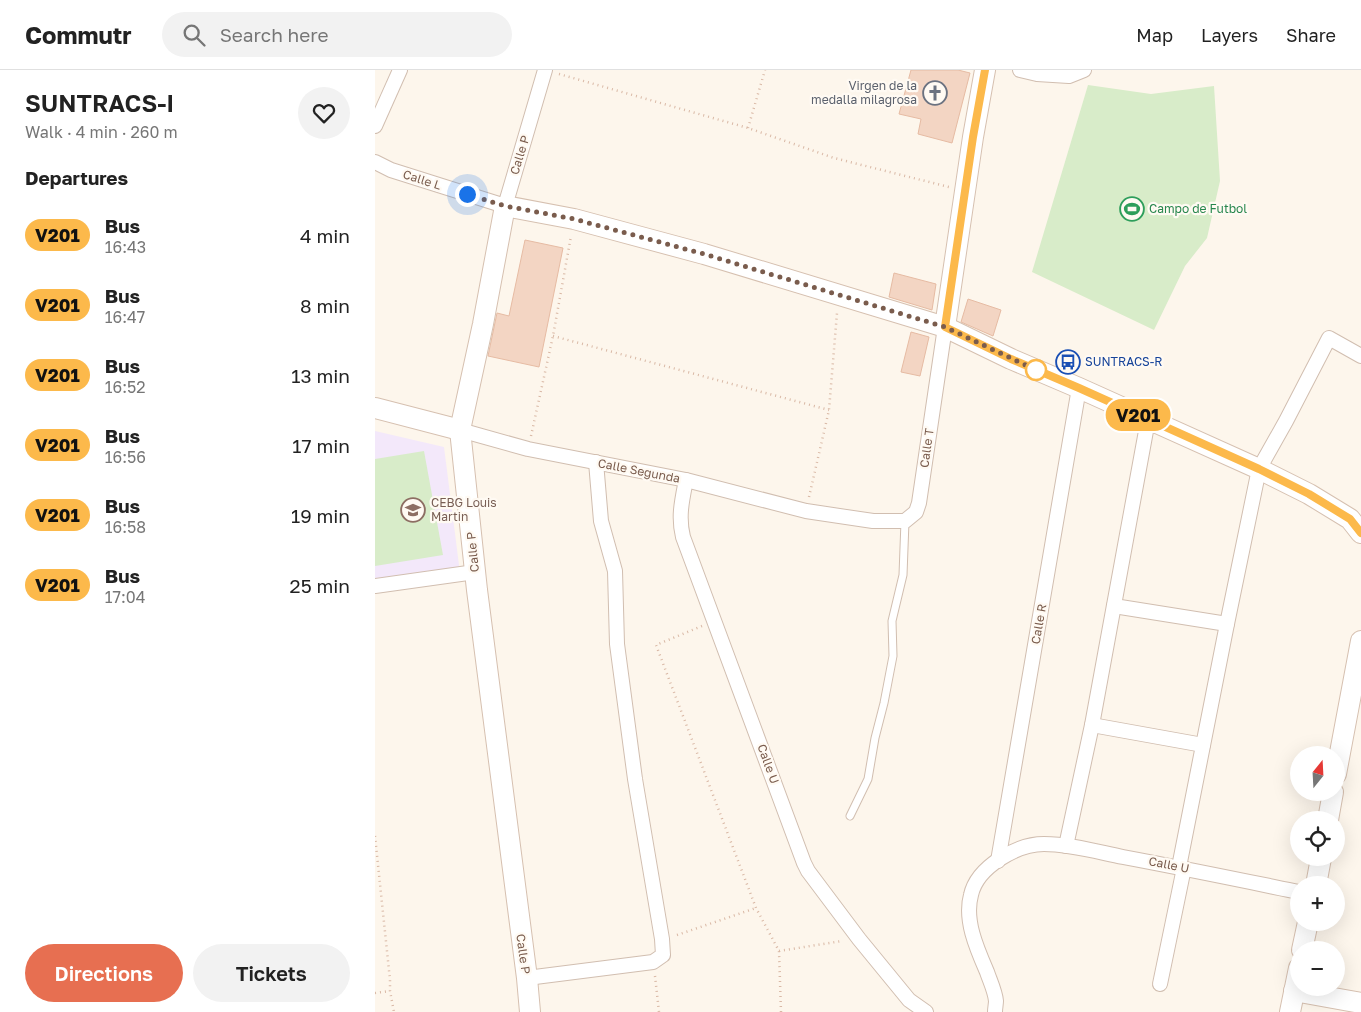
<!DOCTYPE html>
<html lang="en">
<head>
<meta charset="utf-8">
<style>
	body { margin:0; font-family:"Golos Text",sans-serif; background:#f2f2f2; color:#222; height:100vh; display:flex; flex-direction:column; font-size:19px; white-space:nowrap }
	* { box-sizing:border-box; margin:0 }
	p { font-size:16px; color:#767676 }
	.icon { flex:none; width:28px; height:28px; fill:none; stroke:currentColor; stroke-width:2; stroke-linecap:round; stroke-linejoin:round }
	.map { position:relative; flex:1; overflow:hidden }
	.drawer { display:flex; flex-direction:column; background:#fff; width:375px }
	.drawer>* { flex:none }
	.badge { padding:0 10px; border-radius:16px; font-size:18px; line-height:32px }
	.needle { width:32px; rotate:18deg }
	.tools { position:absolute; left:915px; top:676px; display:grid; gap:10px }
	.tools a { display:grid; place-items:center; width:55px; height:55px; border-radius:50%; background:#fff; box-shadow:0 5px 20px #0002; font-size:25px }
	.you { position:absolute; width:25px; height:25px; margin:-12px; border:4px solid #fff; border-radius:50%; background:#1a73e8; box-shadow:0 0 0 8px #1a73e833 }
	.map>.badge { position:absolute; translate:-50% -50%; box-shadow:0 0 0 2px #fff }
	h2 { padding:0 25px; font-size:19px; line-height:45px }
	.round { display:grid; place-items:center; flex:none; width:52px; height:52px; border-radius:26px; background:#f2f2f2 }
	.head { display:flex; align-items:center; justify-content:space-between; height:85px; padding:0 25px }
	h1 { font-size:24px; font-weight:600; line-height:38px }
	.action { display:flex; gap:10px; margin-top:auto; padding:10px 25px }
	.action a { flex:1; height:58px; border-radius:30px; background:#e76f51; color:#fff; font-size:20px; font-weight:600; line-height:58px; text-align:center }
	.action a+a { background:#f2f2f2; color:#222 }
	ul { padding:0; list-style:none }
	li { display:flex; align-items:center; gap:15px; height:70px; padding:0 25px }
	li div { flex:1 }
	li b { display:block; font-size:19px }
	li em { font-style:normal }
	li .badge { min-width:55px; font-weight:700; text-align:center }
	header { display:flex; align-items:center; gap:30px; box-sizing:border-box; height:70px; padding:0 25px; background:#fff; border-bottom:1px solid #e0e0e0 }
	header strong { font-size:24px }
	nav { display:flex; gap:28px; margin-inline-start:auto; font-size:18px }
	.search { width:350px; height:45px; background:#f2f2f2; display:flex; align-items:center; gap:12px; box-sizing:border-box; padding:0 18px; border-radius:28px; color:#767676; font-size:19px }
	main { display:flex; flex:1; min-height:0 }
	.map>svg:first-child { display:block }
</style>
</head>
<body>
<header>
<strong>Commutr</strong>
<div class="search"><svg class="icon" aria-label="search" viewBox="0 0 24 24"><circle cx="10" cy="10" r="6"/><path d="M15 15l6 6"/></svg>Search here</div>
<nav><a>Map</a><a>Layers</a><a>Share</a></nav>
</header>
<main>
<section class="drawer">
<div class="head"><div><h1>SUNTRACS-I</h1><p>Walk · 4 min · 260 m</p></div><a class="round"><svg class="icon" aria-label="heart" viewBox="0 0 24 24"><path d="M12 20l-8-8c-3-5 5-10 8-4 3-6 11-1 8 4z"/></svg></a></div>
<h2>Departures</h2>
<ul>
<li><span class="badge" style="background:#fcb94b;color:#111">V201</span><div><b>Bus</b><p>16:43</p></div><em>4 min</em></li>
<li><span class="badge" style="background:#fcb94b;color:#111">V201</span><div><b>Bus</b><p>16:47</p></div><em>8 min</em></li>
<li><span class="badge" style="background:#fcb94b;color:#111">V201</span><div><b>Bus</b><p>16:52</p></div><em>13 min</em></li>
<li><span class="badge" style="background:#fcb94b;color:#111">V201</span><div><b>Bus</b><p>16:56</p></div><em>17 min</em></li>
<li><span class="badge" style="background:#fcb94b;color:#111">V201</span><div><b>Bus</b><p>16:58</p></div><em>19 min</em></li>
<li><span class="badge" style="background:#fcb94b;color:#111">V201</span><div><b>Bus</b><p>17:04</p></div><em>25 min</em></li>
</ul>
<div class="action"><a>Directions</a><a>Tickets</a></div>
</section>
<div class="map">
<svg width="986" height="942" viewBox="0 0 986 942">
	<rect width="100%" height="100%" fill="#fdf6ec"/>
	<path fill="#f3e8fa" d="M0 361 69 377 85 503 0 515Z"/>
	<g fill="#d8ecc9">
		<path d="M713 15 776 24 839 16 845 111 832 168 810 196 779 260 657 202Z"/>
		<path d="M49 381 68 485 0 496V389Z"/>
	</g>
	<g fill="#f3d5c3" stroke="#e6bba3">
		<path d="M536 0H583L595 3 577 73 543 64 546 49 524 44Z"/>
		<path d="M150 170 188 178 164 297 113 286 122 243 134 246Z"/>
		<path d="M519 203 561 214 557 240 514 227Z"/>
		<path d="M593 229 626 240 618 266 586 252Z"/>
		<path d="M536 262 554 267 545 306 526 302Z"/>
	</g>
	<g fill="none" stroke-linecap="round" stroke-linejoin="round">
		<g stroke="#d1beb0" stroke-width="9">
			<path id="lane" d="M475 746 493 709 500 668 509 633 518 586 517 551 528 505 530 451"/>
		</g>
		<g stroke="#d1beb0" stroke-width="16">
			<g id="street">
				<path d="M645 0 662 4 694 6 709 0"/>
				<path d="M0 56 25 0"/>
				<path d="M0 92 16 100 130 136 170 0"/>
				<path d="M85 360 153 379 311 410 431 441 498 451H530L541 442 544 433 570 257"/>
				<path d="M311 410C307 430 303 447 308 467L429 793 433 801 484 869 534 930 551 942"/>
				<path d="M0 516 100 502"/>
				<path d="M739 536 852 554"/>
				<path d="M717 655 828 675"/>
				<path d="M691 776 717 655 773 350"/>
				<path d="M623 791 704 318"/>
				<path d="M804 797 852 554 884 399 911 351 954 268 986 286"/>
				<path d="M152 908 278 892 288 885 287 869 260 709 242 574 240 501 226 451 221 392"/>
				<path d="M785 914 809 798"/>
				<path d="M620 942C620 938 621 934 621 931 620 921 615 911 612 902 602 879 589 850 596 825 602 797 642 774 669 774 695 774 723 782 748 787 807 798 865 810 924 822"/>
			</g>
		</g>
		<g stroke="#d6c0b0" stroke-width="22">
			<g id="secondary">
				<path d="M570 257 598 67 610 0"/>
				<path d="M0 338 85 360"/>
				<path d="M961 704 986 571"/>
				<path d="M953 750 958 722"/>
				<path d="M941 815 946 788"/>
				<path d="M927 880 933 852"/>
				<path d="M919 921 986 933"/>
				<path d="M155 942 152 908 102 520 85 360 108 254 130 136 199 149 329 184 570 257 636 289 704 318 884 399 934 424 975 449 986 463"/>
				<path d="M915 942 924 898"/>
			</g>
		</g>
		<g stroke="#d9b8a5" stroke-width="2.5" stroke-dasharray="1 4" stroke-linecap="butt">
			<path d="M184 4 373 58 459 88 574 117"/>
			<path d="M373 58 390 0"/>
			<path d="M178 266 454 340"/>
			<path d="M156 366 178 266 196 166"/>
			<path d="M434 427 454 340 462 243"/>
			<path d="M327 556 281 575 381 838 404 881 406 942"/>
			<path d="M0 766 15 910V921L19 942"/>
			<path d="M302 865 381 838"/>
			<path d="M404 881 467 871"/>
			<path d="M280 906 284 942"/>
			<path d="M0 923 15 921"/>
		</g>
		<use href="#lane" stroke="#fff" stroke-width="7"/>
		<use href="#street" stroke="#fff" stroke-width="14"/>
		<use href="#secondary" stroke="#fff" stroke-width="20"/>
	</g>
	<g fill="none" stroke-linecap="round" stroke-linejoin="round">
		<g stroke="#fff" stroke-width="11">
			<path id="line" d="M610 0 598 67 570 257 636 289 704 318 884 399 934 424 975 449 986 463"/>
		</g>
		<use href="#line" stroke="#fcb94b" stroke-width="8"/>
		<path stroke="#7a5c4d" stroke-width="5" stroke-dasharray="0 9" d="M92 124 130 136 199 149 329 184 570 257 661 300"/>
	</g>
	<defs>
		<g id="church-ring" transform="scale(1.25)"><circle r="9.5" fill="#fffaf3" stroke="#6b7280" stroke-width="1.5"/><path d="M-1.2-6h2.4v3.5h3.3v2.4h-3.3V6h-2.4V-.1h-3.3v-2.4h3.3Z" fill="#6b7280"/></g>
		<g id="stadium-ring" transform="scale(1.25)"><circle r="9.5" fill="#fffaf3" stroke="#2e9e5b" stroke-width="1.5"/><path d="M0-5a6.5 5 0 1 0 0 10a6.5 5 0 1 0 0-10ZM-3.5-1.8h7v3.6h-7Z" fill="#2e9e5b"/></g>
		<g id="bus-ring" transform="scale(1.25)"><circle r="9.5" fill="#fffaf3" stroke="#1a4fb4" stroke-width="1.5"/><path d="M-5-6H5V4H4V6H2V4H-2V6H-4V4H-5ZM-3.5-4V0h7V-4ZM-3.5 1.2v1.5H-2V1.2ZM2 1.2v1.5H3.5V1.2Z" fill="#1a4fb4"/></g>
		<g id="school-ring" transform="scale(1.25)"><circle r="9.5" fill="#fffaf3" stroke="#8d6e63" stroke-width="1.5"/><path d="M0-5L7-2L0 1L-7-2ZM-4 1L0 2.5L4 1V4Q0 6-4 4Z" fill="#8d6e63"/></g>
	</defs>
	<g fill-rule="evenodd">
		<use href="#church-ring" x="560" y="23"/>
		<use href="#stadium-ring" x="757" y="139"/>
		<use href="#bus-ring" x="693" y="292"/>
		<use href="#school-ring" x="38" y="440"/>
	</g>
	<circle fill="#fff" stroke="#fcb94b" stroke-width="2.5" cx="661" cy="300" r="10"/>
	<g text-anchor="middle" stroke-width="4.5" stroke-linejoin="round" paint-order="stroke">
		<g font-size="12" fill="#5b616d" stroke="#fffaf3" text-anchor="end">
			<text x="542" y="20">Virgen de la<tspan x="542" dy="14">medalla milagrosa</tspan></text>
		</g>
		<g font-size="12" fill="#7a5c4d" stroke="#fffaf3">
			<text transform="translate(145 85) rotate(-73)" y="4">Calle P</text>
			<text transform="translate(47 110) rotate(18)" y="4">Calle L</text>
			<text transform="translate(552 378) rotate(-82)" y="4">Calle T</text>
			<text transform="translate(264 401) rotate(11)" y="4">Calle Segunda</text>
			<text transform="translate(98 482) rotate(-96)" y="4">Calle P</text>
			<text transform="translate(664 554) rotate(-80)" y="4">Calle R</text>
			<text transform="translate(393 694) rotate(70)" y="4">Calle U</text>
			<text transform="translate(794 795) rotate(11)" y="4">Calle U</text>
			<text transform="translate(148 884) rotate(82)" y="4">Calle P</text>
		</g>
		<g font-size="12" fill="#27864d" stroke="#fffaf3" text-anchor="start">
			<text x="774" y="143">Campo de Futbol</text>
		</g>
		<g font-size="12" fill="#164399" stroke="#fffaf3" text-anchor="start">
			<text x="710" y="296">SUNTRACS-R</text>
		</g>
		<g font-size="12" fill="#785e54" stroke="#fffaf3" text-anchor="start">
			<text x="56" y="437">CEBG Louis<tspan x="56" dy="14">Martin</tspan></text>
		</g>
	</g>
</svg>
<div class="tools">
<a><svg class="needle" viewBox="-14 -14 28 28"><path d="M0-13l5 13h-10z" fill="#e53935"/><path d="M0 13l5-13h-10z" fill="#767676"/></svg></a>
<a><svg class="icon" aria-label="locate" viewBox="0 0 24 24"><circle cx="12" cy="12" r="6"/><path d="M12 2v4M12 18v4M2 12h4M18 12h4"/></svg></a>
<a>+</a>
<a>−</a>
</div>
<div class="you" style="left:92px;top:124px"></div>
<b class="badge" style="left:763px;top:345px;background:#fcb94b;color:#111">V201</b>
</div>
</main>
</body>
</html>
